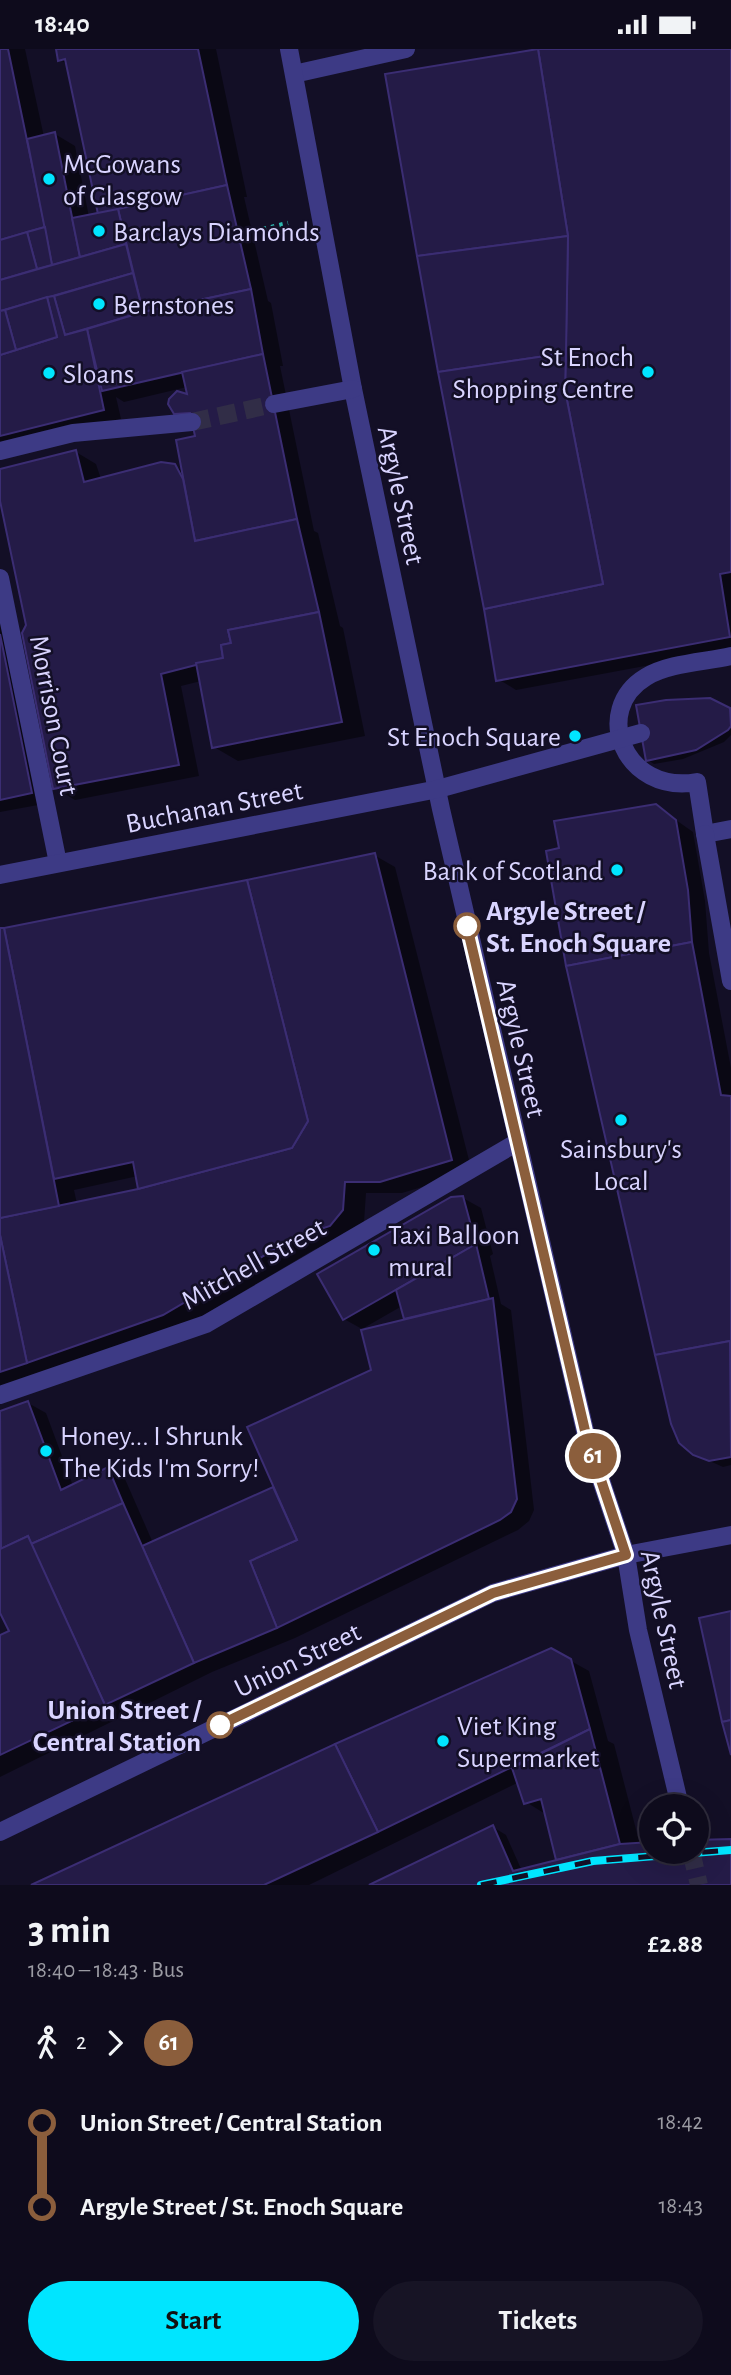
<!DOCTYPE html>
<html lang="en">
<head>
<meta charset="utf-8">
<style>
	body { margin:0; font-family:"Alegreya Sans",sans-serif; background:#171425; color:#f1f3f6; height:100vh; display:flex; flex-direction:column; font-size:26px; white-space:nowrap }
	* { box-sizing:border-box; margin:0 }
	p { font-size:23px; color:#9b9ba3 }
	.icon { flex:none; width:38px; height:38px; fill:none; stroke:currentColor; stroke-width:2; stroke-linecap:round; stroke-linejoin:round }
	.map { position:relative; height:1836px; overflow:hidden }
	.sheet { display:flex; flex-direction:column; background:#0e0b1c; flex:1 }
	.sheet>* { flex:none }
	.badge { padding:0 14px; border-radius:23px; font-size:24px; line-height:46px }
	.tools { position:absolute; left:639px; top:1745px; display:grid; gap:14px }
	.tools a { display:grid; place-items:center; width:70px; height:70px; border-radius:50%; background:#0e0b1c; box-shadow:0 7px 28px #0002,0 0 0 2px #2e2b3b; font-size:35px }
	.map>.badge { position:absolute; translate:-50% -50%; box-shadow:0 0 0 4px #fff }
	.legs { display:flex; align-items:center; gap:10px; height:77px; padding:0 28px; font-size:23px }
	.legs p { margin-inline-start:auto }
	.head { display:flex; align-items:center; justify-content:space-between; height:119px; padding:0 28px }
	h1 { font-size:38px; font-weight:700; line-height:52px }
	.button { display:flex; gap:14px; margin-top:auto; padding:14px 28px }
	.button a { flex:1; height:80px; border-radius:42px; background:#00e5ff; color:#111; font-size:28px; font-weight:700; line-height:80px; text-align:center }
	.button a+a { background:#171425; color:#f1f3f6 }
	ul { padding:0 28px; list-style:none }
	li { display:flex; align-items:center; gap:24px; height:84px; font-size:26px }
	li i { display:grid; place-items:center; width:10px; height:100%; margin:0 9px; background:currentColor }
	li i::after { content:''; width:18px; height:18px; margin:-9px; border:5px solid; border-radius:50%; background:#0e0b1c }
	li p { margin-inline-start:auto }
	li:first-child i { background:linear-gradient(#0000 50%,currentColor 0) }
	li:last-child i { background:linear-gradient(currentColor 50%,#0000 0) }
	.status { display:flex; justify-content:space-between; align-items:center; height:49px; padding:0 35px; background:#0e0b1c; direction:ltr }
	.status svg { height:19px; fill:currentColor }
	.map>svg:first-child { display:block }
</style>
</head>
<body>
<div class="status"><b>18:40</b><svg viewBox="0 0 49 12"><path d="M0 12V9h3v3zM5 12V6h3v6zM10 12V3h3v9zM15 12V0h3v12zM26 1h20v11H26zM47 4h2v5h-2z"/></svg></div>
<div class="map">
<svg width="731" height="1836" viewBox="0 0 731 1836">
	<rect width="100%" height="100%" fill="#130f26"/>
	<g fill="#0007" fill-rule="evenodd">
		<path d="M0 0H25L44 88 55 85 75 97 89 168 100 166 68 16 59 10 57 0H216L247 148H244L268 252 271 254 283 317H280L314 482 318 484 340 577 343 579 365 687 238 712 214 698 201 632 181 637 199 727 75 751 55 739 27 576 0 444V422L76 403 96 415 101 430 175 417 183 422 197 388 194 373 170 355 189 347 187 338 124 353 116 348 121 370 0 401ZM127 218 136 223V228L125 221Z"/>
		<path d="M545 0H731V601L516 641 498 630Z"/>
		<path d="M0 533 49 754 0 763Z"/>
		<path d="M710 651 731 661V686L724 693 683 710 654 715 648 711Z"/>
		<path d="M656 757 693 783 705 852 709 904 731 1019V1416L723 1418 694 1405 561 801Z"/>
		<path d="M374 806 395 818 472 1123 402 1144H366L364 1173 352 1188 315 1200 185 1277 0 1341V883ZM138 1127 140 1141 77 1155 74 1141Z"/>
		<path d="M463 1149 481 1159 493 1205 490 1207 501 1255 511 1261 534 1461 529 1472 518 1481 295 1589 212 1623 0 1728V1588L11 1583 0 1559V1364L28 1354 46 1364 73 1437 108 1420 125 1430 153 1494 275 1439 373 1322 409 1271 402 1257 362 1280 344 1270Z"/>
		<path d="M551 1601 589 1622 608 1692 614 1695 640 1796 651 1795V1802H696L731 1792V1836H373L493 1778 506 1786 522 1822 561 1812 558 1809 547 1766 526 1753 519 1733 309 1836H35Z"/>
	</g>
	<g fill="#241b47" stroke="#3b2d73" stroke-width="2">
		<path d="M0 0H8L45 178 0 191Z"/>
		<path d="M56 0H198L227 136 98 165 65 10 58 12Z"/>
		<path d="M538 0H731V523L720 525 730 588 496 632 484 560 603 535 565 341 568 187Z"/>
		<path d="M538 0 568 187 417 207 385 25Z"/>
		<path d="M55 83 80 208 52 216 27 90Z"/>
		<path d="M227 136 251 240 143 263 118 160Z"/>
		<path d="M118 160 126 195 80 208 72 169Z"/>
		<path d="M45 178 52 216 37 220 27 183Z"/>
		<path d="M27 183 37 220 0 231V191Z"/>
		<path d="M568 187 566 304 438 323 417 207Z"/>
		<path d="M126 195 133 224 0 262V231Z"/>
		<path d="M133 224 143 263 65 286 54 247Z"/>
		<path d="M251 240 263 305 102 342 87 280 143 263Z"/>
		<path d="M54 247 65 286 87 280 104 361 0 387V306L57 288 47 248Z"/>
		<path d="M47 248 57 288 16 301 5 261Z"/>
		<path d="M5 261 16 301 0 306V262Z"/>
		<path d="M566 304 565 341 603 535 484 560 438 323Z"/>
		<path d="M263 305 297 470 195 492 176 391 195 387 190 364 174 365 168 355 169 350 177 342 187 345 182 323Z"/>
		<path d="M76 401 84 433 161 413 175 415 183 430 195 492 297 470 319 563 228 581 231 594 221 596 223 609 161 625 179 716 53 740 22 584 26 576 0 452V420Z"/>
		<path d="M319 563 342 673 212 699 196 614 223 609 221 596 231 594 228 581Z"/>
		<path d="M0 585 32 744 0 751Z"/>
		<path d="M710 649 730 659 731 677 728 681 696 701 646 712 636 656 666 651Z"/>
		<path d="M656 755 676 771 688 841 692 893 566 917 546 802 559 799 554 772Z"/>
		<path d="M375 804 452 1111 380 1133H345L343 1161 330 1177 294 1189 163 1266 27 1314 0 1186V1169L138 1140 292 1099 308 1072 247 831Z"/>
		<path d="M247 831 308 1072 292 1099 138 1140 133 1113 54 1130 4 879Z"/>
		<path d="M0 879H4L59 1157 0 1169Z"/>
		<path d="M692 893 721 1046 731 1047V1299L730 1292 655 1306 566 917Z"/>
		<path d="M463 1147 476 1195 343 1271 317 1225 451 1148Z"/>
		<path d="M0 1186 27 1314 0 1323Z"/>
		<path d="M476 1195 489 1250 404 1270 396 1241Z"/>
		<path d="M493 1249 517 1450 511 1463 500 1471 277 1579 250 1512 297 1491 247 1378 371 1321 361 1281Z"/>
		<path d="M730 1292 731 1408 709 1412 693 1406 679 1394 671 1375 655 1306Z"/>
		<path d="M28 1352 61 1441 108 1418 123 1454 31 1495 28 1487 1 1500 0 1362Z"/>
		<path d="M273 1438 297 1491 250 1512 277 1579 194 1614 142 1497Z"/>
		<path d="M123 1454 194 1614 105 1656 31 1495Z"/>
		<path d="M28 1487 105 1656 0 1706V1586L9 1582 0 1564V1500Z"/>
		<path d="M731 1562V1671L722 1673 699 1569Z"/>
		<path d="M551 1599 571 1610 590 1680 378 1783 335 1695Z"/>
		<path d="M731 1671V1706L722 1673Z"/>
		<path d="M590 1680 620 1795 556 1811 541 1750 524 1755 512 1719Z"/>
		<path d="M335 1695 378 1783 264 1836H31Z"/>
		<path d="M493 1776 513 1822 620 1795 651 1793V1802H696V1791L731 1790V1836H369Z"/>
	</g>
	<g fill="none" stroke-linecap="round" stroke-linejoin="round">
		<g stroke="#312d47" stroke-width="18" stroke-dasharray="18 9" stroke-linecap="butt">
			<path d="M192 373 274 355"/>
			<path d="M691 1802 699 1836"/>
		</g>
		<path stroke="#2fb8b0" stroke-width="4.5" stroke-dasharray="3.5 5" stroke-linecap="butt" d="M238 186 288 174"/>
		<g stroke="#3d3a85" stroke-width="18">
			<path d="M294 25 406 0"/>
			<path d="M0 1346 206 1275 516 1094"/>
		</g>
		<g stroke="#3d3a85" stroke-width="18">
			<path d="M289 0 353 340 441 760 586 1386 626 1506 638 1581 680 1757"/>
			<path d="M274 355 353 340"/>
			<path d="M0 402 73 384 192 373"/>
			<path d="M0 529 58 814"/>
			<path d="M731 607C705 613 669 614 646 628 591 661 624 746 697 733L705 785 731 780"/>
			<path d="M705 785 731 932"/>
			<path d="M0 826 438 740 641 684"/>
			<path d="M0 1783 493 1544 626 1506 731 1486"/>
		</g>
		<g stroke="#00e5ff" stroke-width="8">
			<path id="rail" d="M481 1836 593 1812 731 1801"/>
		</g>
		<use href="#rail" stroke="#130f26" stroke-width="5" stroke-dasharray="16" stroke-linecap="butt"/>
	</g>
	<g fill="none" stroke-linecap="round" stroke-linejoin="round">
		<g stroke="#fff" stroke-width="16">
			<path id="line-1" d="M220 1676 493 1544 626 1506 586 1386 467 877"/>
		</g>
		<use href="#line-1" stroke="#8b5e3c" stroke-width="10"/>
	</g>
	<g fill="#00e5ff" stroke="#130f26" stroke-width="2.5">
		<circle cx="49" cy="130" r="7"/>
		<circle cx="99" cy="182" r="7"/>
		<circle cx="99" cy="255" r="7"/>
		<circle cx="648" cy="323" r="7"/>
		<circle cx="49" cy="324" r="7"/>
		<circle cx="575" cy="687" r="7"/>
		<circle cx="617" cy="821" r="7"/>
		<circle cx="621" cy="1071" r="7"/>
		<circle cx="374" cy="1201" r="7"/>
		<circle cx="46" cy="1402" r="7"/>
		<circle cx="443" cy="1692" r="7"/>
	</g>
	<g fill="#fff" stroke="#8b5e3c" stroke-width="3.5">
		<circle cx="467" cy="877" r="12"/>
		<circle cx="220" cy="1676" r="12"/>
	</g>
	<g text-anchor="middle" stroke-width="5" stroke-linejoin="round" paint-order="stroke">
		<g font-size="28" fill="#d9d4ff" stroke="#130f26" text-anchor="start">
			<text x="63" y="124">McGowans<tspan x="63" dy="32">of Glasgow</tspan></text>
			<text x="113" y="192">Barclays Diamonds</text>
			<text x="113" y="265">Bernstones</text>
			<text x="634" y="317" text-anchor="end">St Enoch<tspan x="634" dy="32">Shopping Centre</tspan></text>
			<text x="63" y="334">Sloans</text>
			<text x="561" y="697" text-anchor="end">St Enoch Square</text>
			<text x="603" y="831" text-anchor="end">Bank of Scotland</text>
			<text x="621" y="1109" text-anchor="middle">Sainsbury's<tspan x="621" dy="32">Local</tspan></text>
			<text x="388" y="1195">Taxi Balloon<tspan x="388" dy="32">mural</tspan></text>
			<text x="60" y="1396">Honey... I Shrunk<tspan x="60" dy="32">The Kids I'm Sorry!</tspan></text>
			<text x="457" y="1686">Viet King<tspan x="457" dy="32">Supermarket</tspan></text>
		</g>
		<g font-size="28" fill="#d9d4ff" stroke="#130f26">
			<text transform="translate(402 446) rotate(78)" y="10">Argyle Street</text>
			<text transform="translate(55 666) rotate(79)" y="10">Morrison Court</text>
			<text transform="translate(214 757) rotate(-11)" y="10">Buchanan Street</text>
			<text transform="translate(522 999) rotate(77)" y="10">Argyle Street</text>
			<text transform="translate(253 1214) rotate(-29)" y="10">Mitchell Street</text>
			<text transform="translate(665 1570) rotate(78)" y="10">Argyle Street</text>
			<text transform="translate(297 1610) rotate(-26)" y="10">Union Street</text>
		</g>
		<g font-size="28" font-weight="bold" fill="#d9d4ff" stroke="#130f26" text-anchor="start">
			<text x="486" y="871">Argyle Street /<tspan x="486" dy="32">St. Enoch Square</tspan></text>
			<text x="201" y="1670" text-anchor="end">Union Street /<tspan x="201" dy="32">Central Station</tspan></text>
		</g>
	</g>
</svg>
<div class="tools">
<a><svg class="icon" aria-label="locate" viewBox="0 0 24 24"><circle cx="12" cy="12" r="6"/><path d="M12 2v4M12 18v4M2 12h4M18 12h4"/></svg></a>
</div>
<b class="badge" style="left:593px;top:1407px;background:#8b5e3c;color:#fff">61</b>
</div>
<section class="sheet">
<div class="head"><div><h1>3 min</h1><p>18:40 – 18:43 · Bus</p></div><b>£2.88</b></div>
<div class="legs"><svg class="icon" aria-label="walk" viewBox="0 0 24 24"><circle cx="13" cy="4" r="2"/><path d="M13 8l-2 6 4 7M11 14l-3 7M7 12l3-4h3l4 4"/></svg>2<svg class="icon" aria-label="forward" viewBox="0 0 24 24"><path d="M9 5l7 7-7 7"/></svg><b class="badge" style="background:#8b5e3c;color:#fff">61</b></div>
<ul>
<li><i style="color:#8b5e3c"></i><b>Union Street / Central Station</b><p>18:42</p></li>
<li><i style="color:#8b5e3c"></i><b>Argyle Street / St. Enoch Square</b><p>18:43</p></li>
</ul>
<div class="button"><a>Start</a><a>Tickets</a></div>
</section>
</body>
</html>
